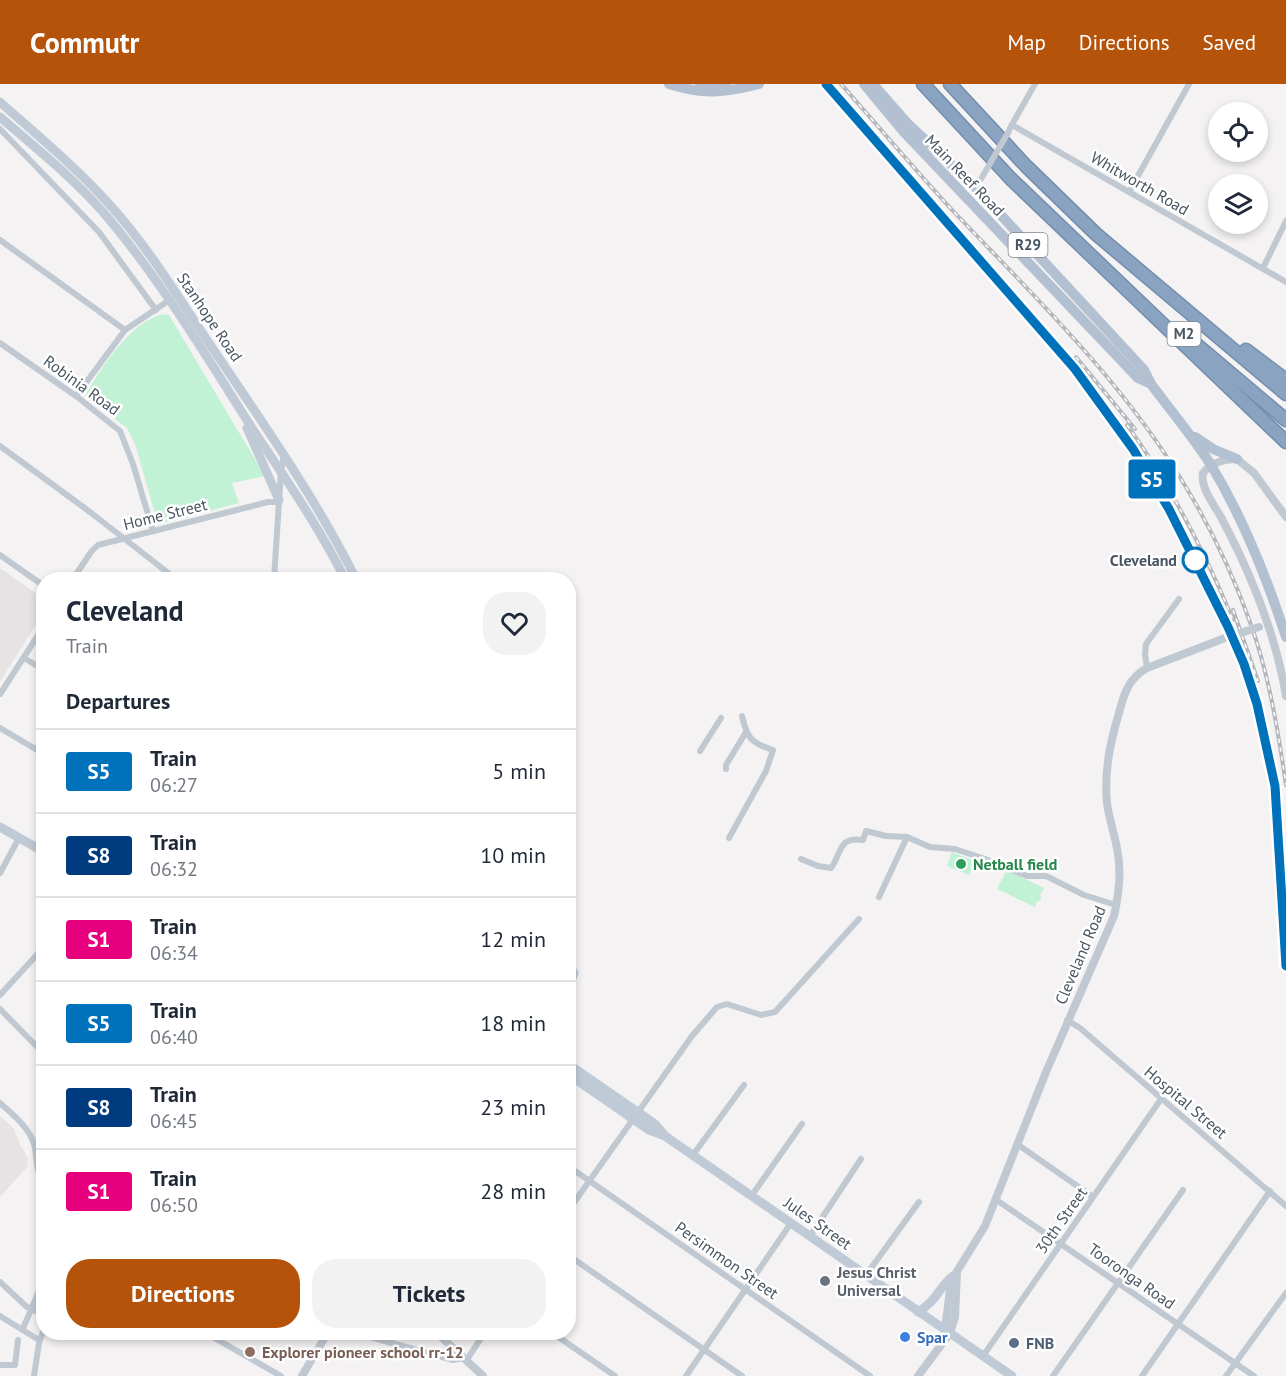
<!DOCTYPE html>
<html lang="en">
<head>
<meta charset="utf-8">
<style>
	body { margin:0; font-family:"PT Sans",sans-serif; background:#f2f2f3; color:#1f2937; height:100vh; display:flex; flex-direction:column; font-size:22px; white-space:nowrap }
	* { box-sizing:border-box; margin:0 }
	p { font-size:20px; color:#747a83 }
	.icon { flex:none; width:33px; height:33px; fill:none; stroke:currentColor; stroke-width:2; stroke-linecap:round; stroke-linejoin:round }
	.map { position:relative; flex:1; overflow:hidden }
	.details { position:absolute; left:36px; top:488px; width:540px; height:768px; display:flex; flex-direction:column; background:#fff; border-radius:24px; box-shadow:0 3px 9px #0003 }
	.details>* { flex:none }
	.badge { padding:0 12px; border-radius:4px; font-size:21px; line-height:39px }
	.fabs { position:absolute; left:1208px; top:18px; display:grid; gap:12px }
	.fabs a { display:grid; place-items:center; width:60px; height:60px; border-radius:50%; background:#fff; box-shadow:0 3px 9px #0003; font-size:30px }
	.map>.badge { position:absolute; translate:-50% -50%; box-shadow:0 0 0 3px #fff }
	h2 { padding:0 30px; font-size:22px; line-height:54px }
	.round { display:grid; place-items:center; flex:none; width:63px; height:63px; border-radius:24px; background:#f2f2f3 }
	.summary { display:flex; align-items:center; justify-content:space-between; height:102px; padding:0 30px }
	h1 { font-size:28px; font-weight:800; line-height:45px }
	.cta { display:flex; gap:12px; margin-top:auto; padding:12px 30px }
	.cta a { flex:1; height:69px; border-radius:24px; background:#b45309; color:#fff; font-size:24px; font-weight:800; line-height:69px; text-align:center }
	.cta a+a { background:#f2f2f3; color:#1f2937 }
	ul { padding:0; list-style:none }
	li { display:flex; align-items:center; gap:18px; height:84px; padding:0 30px; border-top:2px solid #e0e1e3 }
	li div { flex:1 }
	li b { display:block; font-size:22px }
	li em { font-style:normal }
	li .badge { min-width:66px; font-weight:700; text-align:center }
	header { display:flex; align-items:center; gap:36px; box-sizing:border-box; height:84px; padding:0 30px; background:#b45309; color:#fff }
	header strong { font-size:28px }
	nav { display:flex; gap:33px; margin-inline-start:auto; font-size:21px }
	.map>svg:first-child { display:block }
</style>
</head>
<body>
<header>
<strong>Commutr</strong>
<nav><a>Map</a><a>Directions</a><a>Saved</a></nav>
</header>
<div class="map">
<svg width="1286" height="1292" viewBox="0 0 1286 1292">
	<rect width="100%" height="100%" fill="#f4f2f2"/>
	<g fill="#e5e3e4">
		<path d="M0 484 44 515 43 529 0 598Z"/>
		<path d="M0 1032 14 1045 20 1061 28 1074 27 1083 0 1113Z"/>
	</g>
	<g fill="#c1f2d5">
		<path d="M163 230 169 231 265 392 232 399 239 419 158 440 135 360 127 344 86 313V310C102 283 130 238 163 230Z"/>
		<path d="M952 768 975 777 969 791 947 782Z"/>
		<path d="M1007 786 1044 804 1040 811 1041 813 1040 817H1037L1035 823 997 805Z"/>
	</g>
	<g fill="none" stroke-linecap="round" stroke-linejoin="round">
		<g stroke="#748ead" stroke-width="15">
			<g id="motorway">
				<path d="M923 0 1011 95 1286 358"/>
				<path d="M950 0 1026 82 1096 150 1286 310"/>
				<path d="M1184 250 1286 336"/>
				<path d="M1246 266 1286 296"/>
			</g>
		</g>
		<g stroke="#c0c9d2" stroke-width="6">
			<path d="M1012 41 1286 198"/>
			<path d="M1010 44 1035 0"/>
			<path d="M0 45 99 148 156 226"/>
			<path d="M1129 108 1189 0"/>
			<path d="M0 156 125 246"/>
			<path d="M1263 184 1286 137"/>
			<path d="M0 259 76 312 120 347 133 380 153 447"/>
			<path d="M76 312 125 246 171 215"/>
			<path d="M0 362 90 428 176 495"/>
			<path d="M0 471 44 502"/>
			<path d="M73 495 91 468 98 461 268 418H279"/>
			<path d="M274 495 281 387 284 371"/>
			<path d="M24 574 44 586"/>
			<path d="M1147 584 1145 570 1146 560 1179 515"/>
			<path d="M0 610 44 542"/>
			<path d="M0 644 44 670"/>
			<path d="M700 667 721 634"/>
			<path d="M726 685V681L746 648"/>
			<path d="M729 754 766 687 773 666C751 659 747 654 742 632"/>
			<path d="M801 775 818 782 831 784C842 769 838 752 863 756L866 747 886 752 907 753 930 763 955 765 985 775 1027 792H1046L1084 811 1116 821"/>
			<path d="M0 789 19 754"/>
			<path d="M879 813 907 753"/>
			<path d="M0 911 44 863"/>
			<path d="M0 925 44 970"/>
			<path d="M1067 936 1080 944 1286 1122"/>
			<path d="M0 1019C12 1030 29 1043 34 1060 38 1073 34 1086 44 1097"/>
			<path d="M1017 1060 1093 1113"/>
			<path d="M693 1071 744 1001"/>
			<path d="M568 1082 870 1292"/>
			<path d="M752 1111 802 1040"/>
			<path d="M995 1115 1254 1292"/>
			<path d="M568 1127 692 952 717 923 727 920 761 931 775 928 859 835"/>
			<path d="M810 1152 861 1075"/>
			<path d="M568 1171 742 1292"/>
			<path d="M866 1191 919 1118"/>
			<path d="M0 1198 27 1223 44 1231"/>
			<path d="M0 1232 39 1256"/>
			<path d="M24 1242 42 1200"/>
			<path d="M204 1248 281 1292"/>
			<path d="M352 1248 453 1276 463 1274"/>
			<path d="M551 1248 615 1292"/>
			<path d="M983 1272 1161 1015"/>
			<path d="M466 1277 485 1248"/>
			<path d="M1 1281H15L18 1256"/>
			<path d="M34 1292 39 1259 44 1245"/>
			<path d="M686 1292 791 1139"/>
			<path d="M1053 1292 1183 1106"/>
			<path d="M1142 1292 1270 1107"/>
			<path d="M1226 1292 1286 1209"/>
		</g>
		<g stroke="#c0c9d2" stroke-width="8">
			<path d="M1286 433 1254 389 1237 375C1224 375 1211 379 1203 389 1200 404 1215 422 1222 435 1251 490 1276 551 1286 612"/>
			<path d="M436 1248 483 1292"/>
			<path d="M944 1254 951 1197 985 1142 1046 988 1114 832C1119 810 1122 787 1117 764 1114 749 1109 734 1107 719 1104 688 1110 659 1119 629 1124 609 1129 594 1147 584L1225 554"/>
			<path d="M302 1292 328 1248"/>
			<path d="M918 1292 950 1249 955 1233 957 1188"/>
		</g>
		<g stroke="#c0cad6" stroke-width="9">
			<path d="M0 18C37 51 76 83 109 120 150 165 181 218 215 268 265 342 316 415 356 495"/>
			<path d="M0 33C35 63 72 93 103 128 158 192 205 270 250 341 283 391 318 441 345 495"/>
			<path d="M247 344 279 416"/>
			<path d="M0 743 44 768"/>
			<path d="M568 880 574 889 568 904"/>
			<path d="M568 980 655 1040 665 1052"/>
			<path d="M568 990 649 1046 665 1052 1012 1292"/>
			<path d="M918 1228C938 1216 938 1204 953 1192"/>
		</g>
		<g stroke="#b2c0d1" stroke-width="10">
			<path d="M669 0C703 11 725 9 759 0"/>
			<path d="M864 0 903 47 1138 294 1151 300"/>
			<path d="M873 0 908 40 975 103 1144 286 1151 300C1171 327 1193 353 1211 381 1243 434 1267 494 1286 553"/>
			<path d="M700 1 726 0"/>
			<path d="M1195 353 1213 365 1237 375"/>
		</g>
		<use href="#motorway" stroke="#89a3c1" stroke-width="12"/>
		<g stroke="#b4b7bc" stroke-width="4">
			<g id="rail">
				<path d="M826 0 1075 285 1133 365 1175 436 1244 580 1262 641 1275 702 1286 882"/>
				<path d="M841 0C879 43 916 87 955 129 1033 211 1116 291 1176 387 1206 434 1231 485 1250 538 1269 590 1278 647 1286 701"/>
				<path d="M1076 273 1135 345"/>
				<path d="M1127 341C1171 402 1204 466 1233 536"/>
				<path d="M1233 526 1258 597"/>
			</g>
		</g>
		<use href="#rail" stroke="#fff" stroke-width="1.5" stroke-dasharray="4.5" stroke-linecap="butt"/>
		<path stroke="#c0c9d2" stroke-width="6" d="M981 95 1009 47"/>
		<path stroke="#c0c9d2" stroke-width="8" d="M1225 554 1259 543"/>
	</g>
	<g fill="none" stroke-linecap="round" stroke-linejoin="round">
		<g stroke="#fff" stroke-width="14">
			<path id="line" d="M826 0 1075 285 1133 365 1169 425 1228 543 1244 580 1257 620 1275 702 1286 882"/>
		</g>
		<use href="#line" stroke="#0072bc" stroke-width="9"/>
	</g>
	<circle fill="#fff" stroke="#0072bc" stroke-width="3" cx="1195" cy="476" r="12"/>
	<circle fill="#2e9e5b" stroke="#fff" stroke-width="2" cx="961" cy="780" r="6"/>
	<circle fill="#6b7280" stroke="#fff" stroke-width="2" cx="825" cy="1197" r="6"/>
	<circle fill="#3f7fe0" stroke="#fff" stroke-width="2" cx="905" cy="1253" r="6"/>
	<circle fill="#5c6f8a" stroke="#fff" stroke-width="2" cx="1014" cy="1259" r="6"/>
	<circle fill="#8d6e63" stroke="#fff" stroke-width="2" cx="250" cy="1268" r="6"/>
	<g text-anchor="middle" stroke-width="5" stroke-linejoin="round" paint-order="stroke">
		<g fill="#fff" stroke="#808890" stroke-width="1.5">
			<rect x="1008.5" y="149" width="39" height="24" rx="4.5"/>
			<rect x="1167.5" y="238" width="33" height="24" rx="4.5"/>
		</g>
		<g font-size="15" font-weight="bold" fill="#495561">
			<text x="1028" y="166">R29</text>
			<text x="1184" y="255">M2</text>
		</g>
		<g font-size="16" fill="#495561" stroke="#fff">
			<text transform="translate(965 91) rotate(46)" y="6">Main Reef Road</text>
			<text transform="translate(1140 99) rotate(30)" y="6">Whitworth Road</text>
			<text transform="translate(210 233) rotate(56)" y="6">Stanhope Road</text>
			<text transform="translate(82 301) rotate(36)" y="6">Robinia Road</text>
			<text transform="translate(165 430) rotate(-14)" y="6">Home Street</text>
			<text transform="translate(1080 871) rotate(-67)" y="6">Cleveland Road</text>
			<text transform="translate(1186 1018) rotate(40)" y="6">Hospital Street</text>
			<text transform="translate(1061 1136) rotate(-55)" y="6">30th Street</text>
			<text transform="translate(818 1139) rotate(35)" y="6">Jules Street</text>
			<text transform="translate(727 1176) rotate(35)" y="6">Persimmon Street</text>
			<text transform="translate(1132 1192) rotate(35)" y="6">Tooronga Road</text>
		</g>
		<g font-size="16" font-weight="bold" fill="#495561" stroke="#fff" text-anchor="end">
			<text x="1177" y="482">Cleveland</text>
		</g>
		<g font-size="16" font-weight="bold" fill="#27864d" stroke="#fff" text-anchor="start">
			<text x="973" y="786">Netball field</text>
		</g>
		<g font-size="16" font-weight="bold" fill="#5b616d" stroke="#fff" text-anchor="start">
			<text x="837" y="1194">Jesus Christ<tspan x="837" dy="18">Universal</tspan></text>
		</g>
		<g font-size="16" font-weight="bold" fill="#366cbe" stroke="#fff" text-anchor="start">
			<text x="917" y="1259">Spar</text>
		</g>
		<g font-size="16" font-weight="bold" fill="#4e5e75" stroke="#fff" text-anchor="start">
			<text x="1026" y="1265">FNB</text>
		</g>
		<g font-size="16" font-weight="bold" fill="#785e54" stroke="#fff" text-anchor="start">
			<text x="262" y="1274">Explorer pioneer school rr-12</text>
		</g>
	</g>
</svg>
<div class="fabs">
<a><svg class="icon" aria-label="locate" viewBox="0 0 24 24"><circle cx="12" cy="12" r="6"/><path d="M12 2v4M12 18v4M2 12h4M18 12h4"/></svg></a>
<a><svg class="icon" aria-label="layers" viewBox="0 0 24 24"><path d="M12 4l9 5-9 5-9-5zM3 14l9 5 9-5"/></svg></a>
</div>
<b class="badge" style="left:1152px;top:395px;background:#0072bc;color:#fff">S5</b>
<section class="details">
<div class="summary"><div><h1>Cleveland</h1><p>Train</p></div><a class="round"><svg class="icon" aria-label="heart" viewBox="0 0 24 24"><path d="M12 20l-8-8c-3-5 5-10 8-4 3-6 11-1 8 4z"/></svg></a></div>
<h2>Departures</h2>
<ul>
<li><span class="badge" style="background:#0072bc;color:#fff">S5</span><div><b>Train</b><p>06:27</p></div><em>5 min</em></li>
<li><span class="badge" style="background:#003b80;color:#fff">S8</span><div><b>Train</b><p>06:32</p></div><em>10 min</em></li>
<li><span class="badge" style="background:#e6007e;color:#fff">S1</span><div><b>Train</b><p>06:34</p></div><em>12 min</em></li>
<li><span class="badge" style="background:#0072bc;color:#fff">S5</span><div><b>Train</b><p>06:40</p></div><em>18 min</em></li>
<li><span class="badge" style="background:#003b80;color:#fff">S8</span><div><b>Train</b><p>06:45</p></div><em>23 min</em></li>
<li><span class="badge" style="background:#e6007e;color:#fff">S1</span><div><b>Train</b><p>06:50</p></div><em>28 min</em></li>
</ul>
<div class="cta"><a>Directions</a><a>Tickets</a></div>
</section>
</div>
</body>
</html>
